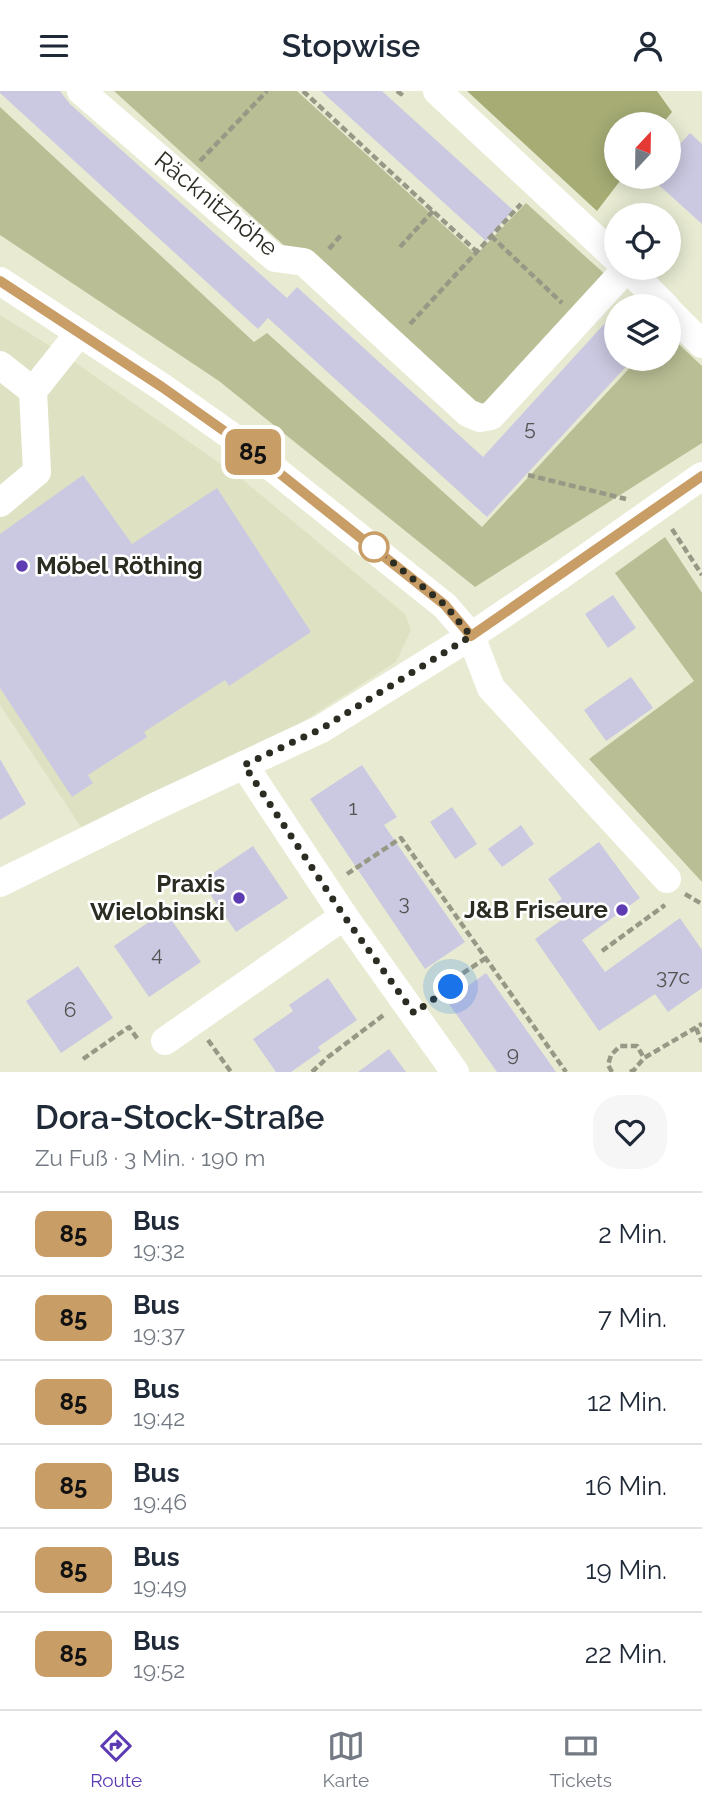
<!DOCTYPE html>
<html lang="de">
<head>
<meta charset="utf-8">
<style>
	body { margin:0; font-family:Raleway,sans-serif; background:#f6f6f7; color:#1f2937; height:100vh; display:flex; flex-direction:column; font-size:26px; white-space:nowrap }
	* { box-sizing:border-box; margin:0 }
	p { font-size:23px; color:#747a83 }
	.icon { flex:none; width:38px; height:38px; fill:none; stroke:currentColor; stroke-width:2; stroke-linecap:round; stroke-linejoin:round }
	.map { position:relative; height:981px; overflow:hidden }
	.drawer { display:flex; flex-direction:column; background:#fff; flex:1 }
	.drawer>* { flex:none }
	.badge { padding:0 14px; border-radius:10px; font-size:24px; line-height:46px }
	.needle { width:46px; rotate:22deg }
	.tools { position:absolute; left:604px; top:21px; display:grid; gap:14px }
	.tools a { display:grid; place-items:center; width:77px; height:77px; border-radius:50%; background:#fff; box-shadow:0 4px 18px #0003; font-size:35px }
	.you { position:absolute; width:35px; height:35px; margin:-18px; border:5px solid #fff; border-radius:50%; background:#1a73e8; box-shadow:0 0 0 10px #1a73e833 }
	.map>.badge { position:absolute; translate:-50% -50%; box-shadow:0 0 0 4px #fff }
	.round { display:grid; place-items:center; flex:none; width:74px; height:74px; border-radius:28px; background:#f6f6f7 }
	.headline { display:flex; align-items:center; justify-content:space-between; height:119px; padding:0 35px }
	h1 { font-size:33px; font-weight:600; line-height:52px }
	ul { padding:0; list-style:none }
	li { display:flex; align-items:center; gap:21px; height:84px; padding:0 35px; border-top:2px solid #e0e1e3 }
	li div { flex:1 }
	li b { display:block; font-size:26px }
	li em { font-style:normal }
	li .badge { min-width:77px; font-weight:700; text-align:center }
	header { display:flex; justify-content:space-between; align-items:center; height:91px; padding:0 35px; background:#fff; font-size:32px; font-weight:600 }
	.tabs { display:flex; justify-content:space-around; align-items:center; height:98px; border-top:2px solid #e0e1e3; background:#fff; font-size:19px; color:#747a83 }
	.tabs a { display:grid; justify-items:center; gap:4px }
	.tabs .selected { color:#5d3bb3 }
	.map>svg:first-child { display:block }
</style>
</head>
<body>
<header><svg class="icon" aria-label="menu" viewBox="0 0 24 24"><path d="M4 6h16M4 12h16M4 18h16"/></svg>Stopwise<svg class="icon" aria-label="person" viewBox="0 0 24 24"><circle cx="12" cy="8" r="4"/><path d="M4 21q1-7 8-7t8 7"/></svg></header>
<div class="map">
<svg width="702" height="981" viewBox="0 0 702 981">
	<rect width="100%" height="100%" fill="#e8ebd2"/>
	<path fill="#dee2c2" d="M0 224 63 263 238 385 405 523 411 539 396 571 296 635 83 739 0 614Z"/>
	<g fill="#b9be94">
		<path d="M114 0H297L476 164 526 112 607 185 489 316H470L288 158Z"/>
		<path d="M0 16 254 251 267 242 482 436 638 268H668L669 244 702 275V352L475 496 219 290 0 144Z"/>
		<path d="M665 446 702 502V791L589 668 694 590 615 482Z"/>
	</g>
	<path fill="#a6ac74" d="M467 0H657L672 21 662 33H616V86H623L597 120Z"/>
	<g fill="#cbc9e1">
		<path d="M0 0H60L70 13 287 207 297 196 483 366 616 220V268H633L487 426 268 227 258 238 0 2Z"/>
		<path d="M321 0H382L513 119 486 150Z"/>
		<path d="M690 42 702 53V133L650 86H668V66Z"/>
		<path d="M83 384 132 453 217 397 311 541 229 595 225 589 144 641 147 646 88 684 93 692 72 706 0 597V443Z"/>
		<path d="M613 504 636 537 608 557 585 523Z"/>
		<path d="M631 586 653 617 606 650 584 619Z"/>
		<path d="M0 668 26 713 0 729Z"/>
		<path d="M362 674 397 726 384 734 465 851 425 878 310 708Z"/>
		<path d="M452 716 477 753 455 768 430 731Z"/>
		<path d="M521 734 534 753 502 776 488 758Z"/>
		<path d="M599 751 640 807 582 849 605 881 680 827 702 859V897L668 921 655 903 599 940 535 848 567 825 557 811 562 808 548 788Z"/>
		<path d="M253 755 288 807 236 841 201 790Z"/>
		<path d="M165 820 201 871 149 906 114 855Z"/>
		<path d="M78 875 113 927 61 962 26 910Z"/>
		<path d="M486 882 556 981H497L449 913 456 908 454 905Z"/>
		<path d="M328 887 357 929 318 956 321 960 291 981H276L253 948 293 920 289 914Z"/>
		<path d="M389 958 406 981H358Z"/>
	</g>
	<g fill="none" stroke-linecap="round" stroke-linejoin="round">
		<g stroke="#979986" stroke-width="4.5" stroke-dasharray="7 3.5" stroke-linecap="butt">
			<path d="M303 0 476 160"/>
			<path d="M397 0 401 3 403 0"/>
			<path d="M200 70 267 0"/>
			<path d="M491 145 562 212"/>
			<path d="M400 156 433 120"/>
			<path d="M329 158 342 143"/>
			<path d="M410 233 521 113"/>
			<path d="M528 384 626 408"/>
			<path d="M672 438 702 484"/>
			<path d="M347 783 401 747 566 981"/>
			<path d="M685 803 702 813"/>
			<path d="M602 860 665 814"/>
			<path d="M432 909 451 896 454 888 486 867"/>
			<path d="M696 937 702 951"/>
			<path d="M208 949 231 981"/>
			<path d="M83 968 129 936 139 950"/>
			<path d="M312 981 328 966 385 923"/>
			<path d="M612 981 608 974 611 964 620 955H637L644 967"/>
			<path d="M630 981 634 979 644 967 702 933"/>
		</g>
		<g stroke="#fff" stroke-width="28">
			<path d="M81 0 275 167 304 171 468 322 480 327 491 325 627 177"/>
			<path d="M437 0 616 167"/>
			<path d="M627 177 665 215"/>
			<path d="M0 190 162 296 244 354 445 515 471 545 491 597 667 788"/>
			<path d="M668 219 702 253"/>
			<path d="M0 274 33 300"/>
			<path d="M0 412 37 381 33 300 79 242"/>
			<path d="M244 674 344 825 455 981"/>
			<path d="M0 792 154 716 321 638 471 545 560 485 702 385"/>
			<path d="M165 950 344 825"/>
		</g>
	</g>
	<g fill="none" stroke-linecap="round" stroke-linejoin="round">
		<g stroke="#fff" stroke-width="16">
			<path id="line" d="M0 190 162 296 244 354 445 514 471 545 702 385"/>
		</g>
		<use href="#line" stroke="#c99d66" stroke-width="10"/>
		<path stroke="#2b2c22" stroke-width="7" stroke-dasharray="0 12.6" d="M374 456 445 514 471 545 321 638 244 674 344 825 414 922 451 896"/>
	</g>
	<circle fill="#fff" stroke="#c99d66" stroke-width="3.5" cx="374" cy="456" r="14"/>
	<g fill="#5d3bb3" stroke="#fff" stroke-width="2.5">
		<circle cx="22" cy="475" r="7"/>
		<circle cx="239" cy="807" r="7"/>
		<circle cx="622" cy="819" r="7"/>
	</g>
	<g text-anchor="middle" stroke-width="5" stroke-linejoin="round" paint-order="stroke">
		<g font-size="21" fill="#535352">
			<text x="530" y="344">5</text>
			<text x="353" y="724">1</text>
			<text x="404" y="819">3</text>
			<text x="157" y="870">4</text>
			<text x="673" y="893">37c</text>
			<text x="70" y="926">6</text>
			<text x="513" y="970">9</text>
		</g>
		<g font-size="24" fill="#2b2c22" stroke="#fff">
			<text transform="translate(216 113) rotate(39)" y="8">Räcknitzhöhe</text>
		</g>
		<g font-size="24" font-weight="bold" fill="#2b2c22" stroke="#fff" text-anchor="end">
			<text x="36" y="483" text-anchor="start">Möbel Röthing</text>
			<text x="225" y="801">Praxis<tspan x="225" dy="28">Wielobinski</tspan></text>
			<text x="608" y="827">J&amp;B Friseure</text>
		</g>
	</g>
</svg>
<div class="tools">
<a><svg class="needle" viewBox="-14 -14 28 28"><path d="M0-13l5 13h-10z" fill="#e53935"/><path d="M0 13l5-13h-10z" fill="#747a83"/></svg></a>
<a><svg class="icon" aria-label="locate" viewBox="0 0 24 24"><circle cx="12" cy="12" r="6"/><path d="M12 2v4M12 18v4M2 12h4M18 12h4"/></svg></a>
<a><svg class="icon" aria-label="layers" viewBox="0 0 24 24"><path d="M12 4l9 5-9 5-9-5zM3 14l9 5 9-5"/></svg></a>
</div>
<div class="you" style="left:451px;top:896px"></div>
<b class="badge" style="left:253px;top:361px;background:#c99d66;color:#111">85</b>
</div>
<section class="drawer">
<div class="headline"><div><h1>Dora-Stock-Straße</h1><p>Zu Fuß · 3 Min. · 190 m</p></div><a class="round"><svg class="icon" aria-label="heart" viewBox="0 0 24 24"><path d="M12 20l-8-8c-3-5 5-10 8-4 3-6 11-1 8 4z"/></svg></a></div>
<ul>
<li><span class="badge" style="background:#c99d66;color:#111">85</span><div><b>Bus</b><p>19:32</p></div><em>2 Min.</em></li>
<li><span class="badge" style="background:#c99d66;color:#111">85</span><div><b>Bus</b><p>19:37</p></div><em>7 Min.</em></li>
<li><span class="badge" style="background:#c99d66;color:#111">85</span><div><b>Bus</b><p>19:42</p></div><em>12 Min.</em></li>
<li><span class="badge" style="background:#c99d66;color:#111">85</span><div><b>Bus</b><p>19:46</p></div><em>16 Min.</em></li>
<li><span class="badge" style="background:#c99d66;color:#111">85</span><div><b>Bus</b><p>19:49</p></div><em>19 Min.</em></li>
<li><span class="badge" style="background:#c99d66;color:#111">85</span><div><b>Bus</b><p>19:52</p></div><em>22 Min.</em></li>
</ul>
</section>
<nav class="tabs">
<a class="selected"><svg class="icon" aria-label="directions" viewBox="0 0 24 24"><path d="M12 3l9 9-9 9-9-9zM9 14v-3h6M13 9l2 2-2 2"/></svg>Route</a>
<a><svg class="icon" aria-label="map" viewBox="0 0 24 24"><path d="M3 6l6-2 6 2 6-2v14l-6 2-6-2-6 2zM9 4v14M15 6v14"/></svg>Karte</a>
<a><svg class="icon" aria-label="tickets" viewBox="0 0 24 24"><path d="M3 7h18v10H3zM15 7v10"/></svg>Tickets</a>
</nav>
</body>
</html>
